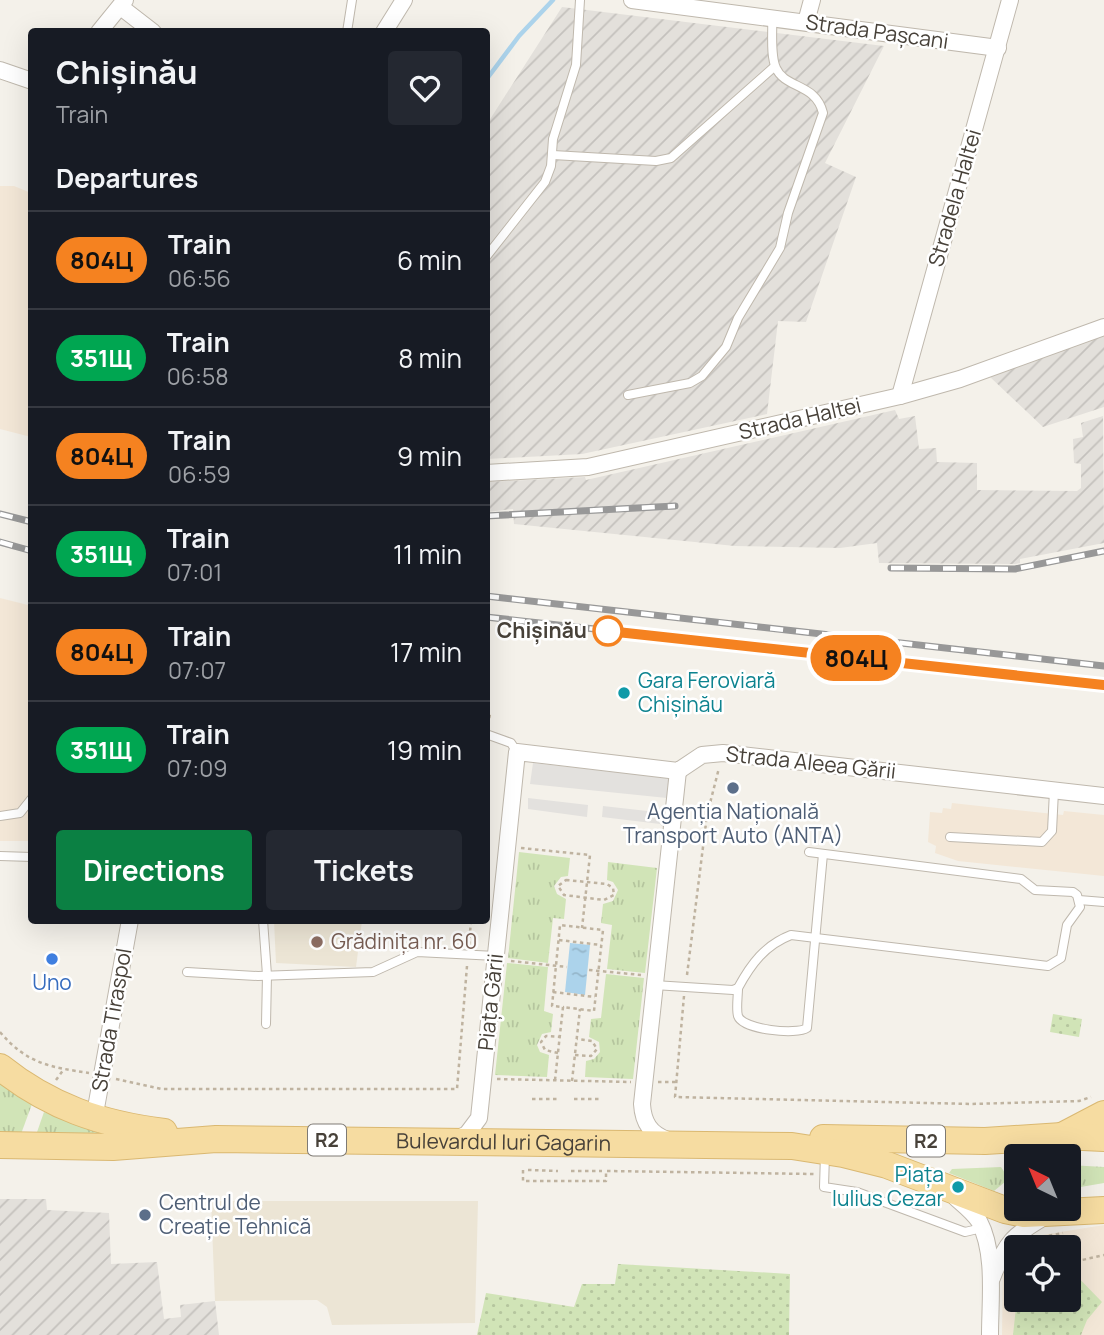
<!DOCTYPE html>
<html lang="en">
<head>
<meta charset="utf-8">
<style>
	body { margin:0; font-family:Manrope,sans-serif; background:#242831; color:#f1f3f6; height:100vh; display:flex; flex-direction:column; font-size:26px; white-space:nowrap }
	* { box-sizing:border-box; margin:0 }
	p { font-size:23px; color:#9ea1a6 }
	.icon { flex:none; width:38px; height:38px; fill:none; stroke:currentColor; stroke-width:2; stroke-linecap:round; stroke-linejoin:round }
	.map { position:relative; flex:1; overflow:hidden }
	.details { position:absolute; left:28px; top:28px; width:462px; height:896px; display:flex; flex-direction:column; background:#171b24; border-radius:7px; box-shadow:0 7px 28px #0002 }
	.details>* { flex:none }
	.badge { padding:0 14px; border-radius:23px; font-size:24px; line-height:46px }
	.needle { width:46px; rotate:317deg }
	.buttons { position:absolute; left:1004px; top:1144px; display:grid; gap:14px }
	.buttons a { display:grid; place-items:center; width:77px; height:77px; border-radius:7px; background:#171b24; box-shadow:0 7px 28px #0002; font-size:35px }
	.map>.badge { position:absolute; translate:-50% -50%; box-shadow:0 0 0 4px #fff }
	h2 { padding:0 28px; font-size:26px; line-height:63px }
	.round { display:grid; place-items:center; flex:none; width:74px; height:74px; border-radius:7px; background:#242831 }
	.overview { display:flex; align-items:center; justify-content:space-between; height:119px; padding:0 28px }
	h1 { font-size:33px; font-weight:700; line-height:52px }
	.cta { display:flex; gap:14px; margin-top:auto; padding:14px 28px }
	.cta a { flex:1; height:80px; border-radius:7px; background:#0b8043; color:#fff; font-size:28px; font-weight:700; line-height:80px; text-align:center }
	.cta a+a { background:#242831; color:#f1f3f6 }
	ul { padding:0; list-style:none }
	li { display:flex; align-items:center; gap:21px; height:98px; padding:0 28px; border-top:2px solid #363941 }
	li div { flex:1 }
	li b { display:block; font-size:26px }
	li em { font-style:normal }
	li .badge { min-width:77px; font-weight:700; text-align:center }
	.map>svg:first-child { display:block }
</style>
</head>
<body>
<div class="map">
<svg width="1104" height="1335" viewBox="0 0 1104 1335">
	<defs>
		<pattern id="industrial-furrows" width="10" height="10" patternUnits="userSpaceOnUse" patternTransform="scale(1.75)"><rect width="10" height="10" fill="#e3e0db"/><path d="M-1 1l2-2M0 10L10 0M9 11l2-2" fill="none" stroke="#c4c1bd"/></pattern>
		<pattern id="grass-tufts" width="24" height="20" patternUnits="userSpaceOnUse" patternTransform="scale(1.75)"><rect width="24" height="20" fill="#d1e4b7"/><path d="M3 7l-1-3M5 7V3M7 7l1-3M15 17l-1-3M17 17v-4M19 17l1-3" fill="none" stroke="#b5c59e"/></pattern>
		<pattern id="park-dots" width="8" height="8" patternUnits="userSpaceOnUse" patternTransform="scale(1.75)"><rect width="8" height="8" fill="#d1e4b7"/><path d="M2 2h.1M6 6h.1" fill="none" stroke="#b5c59e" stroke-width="1.8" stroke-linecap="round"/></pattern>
		<pattern id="water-ripples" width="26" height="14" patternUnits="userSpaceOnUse" patternTransform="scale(1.75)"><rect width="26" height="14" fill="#acd3eb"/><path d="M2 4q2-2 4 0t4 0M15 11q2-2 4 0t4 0" fill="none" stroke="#95b6ca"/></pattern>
	</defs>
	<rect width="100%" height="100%" fill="#f4f1ea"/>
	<g fill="#f3e7d7" fill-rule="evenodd">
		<path d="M0 186H14L31 193V437L0 429Z"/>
		<path d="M0 598 32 606 31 841H0Z"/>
		<path d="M952 803 1063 815 1064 811 1104 815V876L958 861 935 853 936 846 928 842 930 812 942 813 943 808 951 809Z"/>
		<path d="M1104 1225V1335H1002L1003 1268 1016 1247 1036 1236ZM1017 1248H1069V1300H1017Z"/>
	</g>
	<g fill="url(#industrial-furrows)">
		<path d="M562 7 884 46 825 163 856 177 806 322 778 321 767 414 582 454 487 459V124Z"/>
		<path d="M1104 334V407L1043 427 989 376Z"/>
		<path d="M895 410 899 419 915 416 919 449 936 448 937 462 977 463V490L1077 491 1081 488V464L1074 463 1073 439 1083 437 1081 423 1103 416 1104 543 1020 559V563L1015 564 879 563 877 543 840 548 735 546 514 524 513 509 487 512V482L585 477 586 480Z"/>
		<path d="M0 1199H46L47 1210 109 1213 111 1264 157 1262 164 1319 181 1317 180 1305 215 1301 219 1335H0Z"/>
	</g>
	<g fill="#ece5d5">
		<path d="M274 921H362L356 967 276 963Z"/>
		<path d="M211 1201H478L475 1323 332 1325 327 1307 317 1300 215 1301Z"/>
	</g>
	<g fill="url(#grass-tufts)">
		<path d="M519 852 570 858 568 876 561 877 554 886 557 894 566 899 564 919 553 918 548 963 508 958Z"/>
		<path d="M608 862 657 868 645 973 607 969 612 925 601 923 603 904 613 901 618 890 613 882 607 880Z"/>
		<path d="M507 963 548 967 544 1011 553 1014 551 1032 542 1034 537 1045 540 1052 549 1055 547 1077 495 1075Z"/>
		<path d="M606 974 644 978 633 1079 585 1077 586 1061 594 1059 600 1052 599 1042 589 1037 591 1019 601 1018Z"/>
		<path d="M0 1080 32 1104 21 1134 0 1131Z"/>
		<path d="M44 1112 99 1131 104 1135H36Z"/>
		<path d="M1069 1165 1104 1167V1183L1069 1189Z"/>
		<path d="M1001 1167 1005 1173V1182L994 1191 949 1173 952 1169Z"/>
	</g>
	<g fill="url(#park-dots)">
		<path d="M1053 1014 1082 1019 1079 1037 1050 1032Z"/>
		<path d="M618 1264 790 1274 789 1335H477L486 1293 574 1307 582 1284H615Z"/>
		<path d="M1069 1268 1102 1302 1087 1320 1081 1335H1013L1017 1298V1300H1069Z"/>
	</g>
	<g fill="#e3e1de">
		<path d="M533 763 669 778 667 798 530 784Z"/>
		<path d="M528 798 588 805 587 817 528 809Z"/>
		<path d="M603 806 665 813 663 827 660 824 602 817Z"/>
	</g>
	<path fill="url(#water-ripples)" d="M570 943 590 945 585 995 565 992Z"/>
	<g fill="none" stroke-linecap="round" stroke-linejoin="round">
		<path stroke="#acd3eb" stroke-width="4.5" d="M486 80 519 36 553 0"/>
		<g stroke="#bfb8ad" stroke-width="10">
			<g id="lane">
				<path d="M347 32 352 0"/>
				<path d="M553 155 656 161 671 158 774 67"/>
				<path d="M486 257 545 182 551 166 553 139 576 65 580 0"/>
				<path d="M628 395 690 383 702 376 726 347 738 318 780 248 788 213 823 113C816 83 785 89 776 68 770 55 773 32 772 18"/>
				<path d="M486 734 511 743 517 752"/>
				<path d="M0 816 20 813 32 798"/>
				<path d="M950 837 1042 842 1052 831 1054 791"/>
				<path d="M0 856 32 857"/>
				<path d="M1079 900 1104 902"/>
				<path d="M263 920 267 975 266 1024"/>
				<path d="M187 972 258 976 373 972 417 952 496 956"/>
				<path d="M654 985 733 990 738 988C751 964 765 945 791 935L1048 966 1061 958 1067 925 1080 907 1077 895 1073 892 1035 890 1021 879 809 852"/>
				<path d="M738 988C738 996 736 1009 738 1016 743 1030 797 1035 807 1028L823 854"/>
				<path d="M825 1154 824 1187 857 1192 965 1232 982 1228"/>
			</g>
		</g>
		<g stroke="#bfb8ad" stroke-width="18">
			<g id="street">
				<path d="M632 0 998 48"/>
				<path d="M122 8 153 32"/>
				<path d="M806 22 812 0"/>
				<path d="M99 32 125 0"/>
				<path d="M384 32 404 0"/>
				<path d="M0 70 32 81"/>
				<path d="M900 396 1010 0"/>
				<path d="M486 473 588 467 900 396 960 379 1104 327"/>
				<path d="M94 1119 130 920"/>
				<path d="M457 1139 467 1134 479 1118 517 752 678 771 702 755 723 753 1104 796"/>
				<path d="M668 1140C650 1134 643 1122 642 1104L678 771"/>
				<path d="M956 1198C964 1205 973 1212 979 1221 996 1253 990 1300 990 1335"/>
				<path d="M992 1278C1006 1242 1013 1235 1046 1216"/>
			</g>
		</g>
		<g stroke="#dab871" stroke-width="28">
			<g id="primary">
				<path d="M0 1067C50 1107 101 1124 164 1132"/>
				<path d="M1062 1136 1104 1114"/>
				<path d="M823 1138 985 1141 1062 1136 1104 1138"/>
				<path id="s1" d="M0 1145 113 1147 216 1139 792 1146 843 1154 887 1165 1005 1210 1024 1214 1104 1210"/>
			</g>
		</g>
		<g stroke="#bfb3a0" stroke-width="2.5" stroke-dasharray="3.5 3.5" stroke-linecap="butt">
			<path d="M488 725 490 714"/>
			<path d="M521 848 590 855 582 928"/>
			<path d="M566 880 607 884 613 888 614 895 604 900 564 895 558 886Z"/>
			<path d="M559 940 601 945"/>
			<path d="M469 945 471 920"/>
			<path d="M511 961 567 967"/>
			<path d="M589 970 641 975"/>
			<path d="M687 975 707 815 719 768"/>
			<path d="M553 992 595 997"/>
			<path d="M684 996 675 1097 971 1104 1079 1101 1091 1097"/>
			<path d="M0 1032C27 1064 50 1067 89 1073"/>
			<path d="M558 1053 545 1050 541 1042 546 1036 560 1037"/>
			<path d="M575 1055 591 1056 597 1049 592 1041 577 1039"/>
			<path d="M116 1079 162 1089H457L467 966"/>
			<path d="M497 1079 631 1082"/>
			<path d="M56 1080 64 1069"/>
			<path d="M555 1080 563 1007 552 1006 560 925 603 930 594 1011 563 1007"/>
			<path d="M572 1081 580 1009"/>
			<path d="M658 1082H676"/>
			<path d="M532 1099H558"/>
			<path d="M574 1099H601"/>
			<path d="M523 1170V1181H606V1171L815 1174"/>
			<path d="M528 1170 558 1171"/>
			<path d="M571 1171H602"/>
			<path d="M1042 1237 1063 1233"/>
			<path d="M1069 1263 1104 1255"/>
			<path d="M1007 1294 1017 1280"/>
		</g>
		<use href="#lane" stroke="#fff" stroke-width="8"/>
		<use href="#street" stroke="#fff" stroke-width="16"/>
		<use href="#primary" stroke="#f6dca1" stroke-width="26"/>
		<g stroke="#989898" stroke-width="7">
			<g id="rail">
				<path d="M0 514 32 522"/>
				<path d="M486 516 675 506"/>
				<path d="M0 542 32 551"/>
				<path d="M891 568 1015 569 1104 551"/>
				<path d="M486 596 1104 666"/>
				<path d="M486 617 1104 685"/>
			</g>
		</g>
		<use href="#rail" stroke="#fff" stroke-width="4.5" stroke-dasharray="13" stroke-linecap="butt"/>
	</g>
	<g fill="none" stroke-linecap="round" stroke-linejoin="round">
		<g stroke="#fff" stroke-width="16">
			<path id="line" d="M608 631 1104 685"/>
		</g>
		<use href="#line" stroke="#f58220" stroke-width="10"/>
	</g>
	<circle fill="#fff" stroke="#f58220" stroke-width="3.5" cx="608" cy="631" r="14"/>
	<g fill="#0f9aa8" stroke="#fff" stroke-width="2.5">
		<circle cx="624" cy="693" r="7"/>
		<circle cx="958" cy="1187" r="7"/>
	</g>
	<g fill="#5c6f8a" stroke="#fff" stroke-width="2.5">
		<circle cx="733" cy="788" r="7"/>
		<circle cx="145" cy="1215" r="7"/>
	</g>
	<circle fill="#8d6e63" stroke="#fff" stroke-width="2.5" cx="317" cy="942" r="7"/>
	<circle fill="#3f7fe0" stroke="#fff" stroke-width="2.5" cx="52" cy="959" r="7"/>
	<g text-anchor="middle" stroke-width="5" stroke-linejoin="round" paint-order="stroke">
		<g fill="#fff" stroke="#7e7a74" stroke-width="2">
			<rect x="308" y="1124.5" width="38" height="31" rx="5"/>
			<rect x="907" y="1125.5" width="38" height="31" rx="5"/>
		</g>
		<g font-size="19" font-weight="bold" fill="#474139">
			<text x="327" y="1147">R2</text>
			<text x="926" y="1148">R2</text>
		</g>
		<g font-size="21" fill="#474139" stroke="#fff">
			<text transform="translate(877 32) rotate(8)" y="7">Strada Pașcani</text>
			<text transform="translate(955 198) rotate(-74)" y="7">Stradela Haltei</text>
			<text transform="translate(800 419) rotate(-13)" y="7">Strada Haltei</text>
			<text transform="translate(811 763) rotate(6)" y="7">Strada Aleea Gării</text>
			<text transform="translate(491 1002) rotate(-84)" y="7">Piața Gării</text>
			<text transform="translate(112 1020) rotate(-80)" y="7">Strada Tiraspol</text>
			<text dy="7" stroke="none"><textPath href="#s1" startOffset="504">Bulevardul Iuri Gagarin</textPath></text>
		</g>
		<g font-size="21" font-weight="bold" fill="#474139" stroke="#fff" text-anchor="end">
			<text x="587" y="638">Chișinău</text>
		</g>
		<g font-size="21" fill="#0d838f" stroke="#fff" text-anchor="start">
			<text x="638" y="688">Gara Feroviară<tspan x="638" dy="24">Chișinău</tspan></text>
			<text x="944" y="1182" text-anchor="end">Piața<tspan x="944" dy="24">Iulius Cezar</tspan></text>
		</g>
		<g font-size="21" fill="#4e5e75" stroke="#fff">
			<text x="733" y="819">Agenția Națională<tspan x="733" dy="24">Transport Auto (ANTA)</tspan></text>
			<text x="159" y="1210" text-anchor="start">Centrul de<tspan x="159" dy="24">Creație Tehnică</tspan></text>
		</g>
		<g font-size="21" fill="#785e54" stroke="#fff" text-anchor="start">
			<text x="331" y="949">Grădinița nr. 60</text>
		</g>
		<g font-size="21" fill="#366cbe" stroke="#fff">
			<text x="52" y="990">Uno</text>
		</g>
	</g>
</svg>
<div class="buttons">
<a><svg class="needle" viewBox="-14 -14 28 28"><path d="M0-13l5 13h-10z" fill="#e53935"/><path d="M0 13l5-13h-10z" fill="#9ea1a6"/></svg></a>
<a><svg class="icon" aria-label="locate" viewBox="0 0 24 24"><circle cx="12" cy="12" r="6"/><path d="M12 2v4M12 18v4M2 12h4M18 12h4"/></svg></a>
</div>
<b class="badge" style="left:856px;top:658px;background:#f58220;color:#111">804Ц</b>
<section class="details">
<div class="overview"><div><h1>Chișinău</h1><p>Train</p></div><a class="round"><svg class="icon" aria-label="heart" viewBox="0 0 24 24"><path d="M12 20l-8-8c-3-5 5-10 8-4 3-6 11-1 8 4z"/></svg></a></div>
<h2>Departures</h2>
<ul>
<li><span class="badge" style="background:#f58220;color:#111">804Ц</span><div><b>Train</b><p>06:56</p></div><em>6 min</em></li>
<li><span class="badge" style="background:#00a651;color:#fff">351Щ</span><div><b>Train</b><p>06:58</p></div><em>8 min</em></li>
<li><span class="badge" style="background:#f58220;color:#111">804Ц</span><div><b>Train</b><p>06:59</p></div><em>9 min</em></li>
<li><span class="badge" style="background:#00a651;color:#fff">351Щ</span><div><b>Train</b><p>07:01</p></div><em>11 min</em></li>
<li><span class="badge" style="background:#f58220;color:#111">804Ц</span><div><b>Train</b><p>07:07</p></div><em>17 min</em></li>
<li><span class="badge" style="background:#00a651;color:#fff">351Щ</span><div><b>Train</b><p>07:09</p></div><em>19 min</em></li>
</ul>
<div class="cta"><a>Directions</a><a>Tickets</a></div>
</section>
</div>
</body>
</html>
